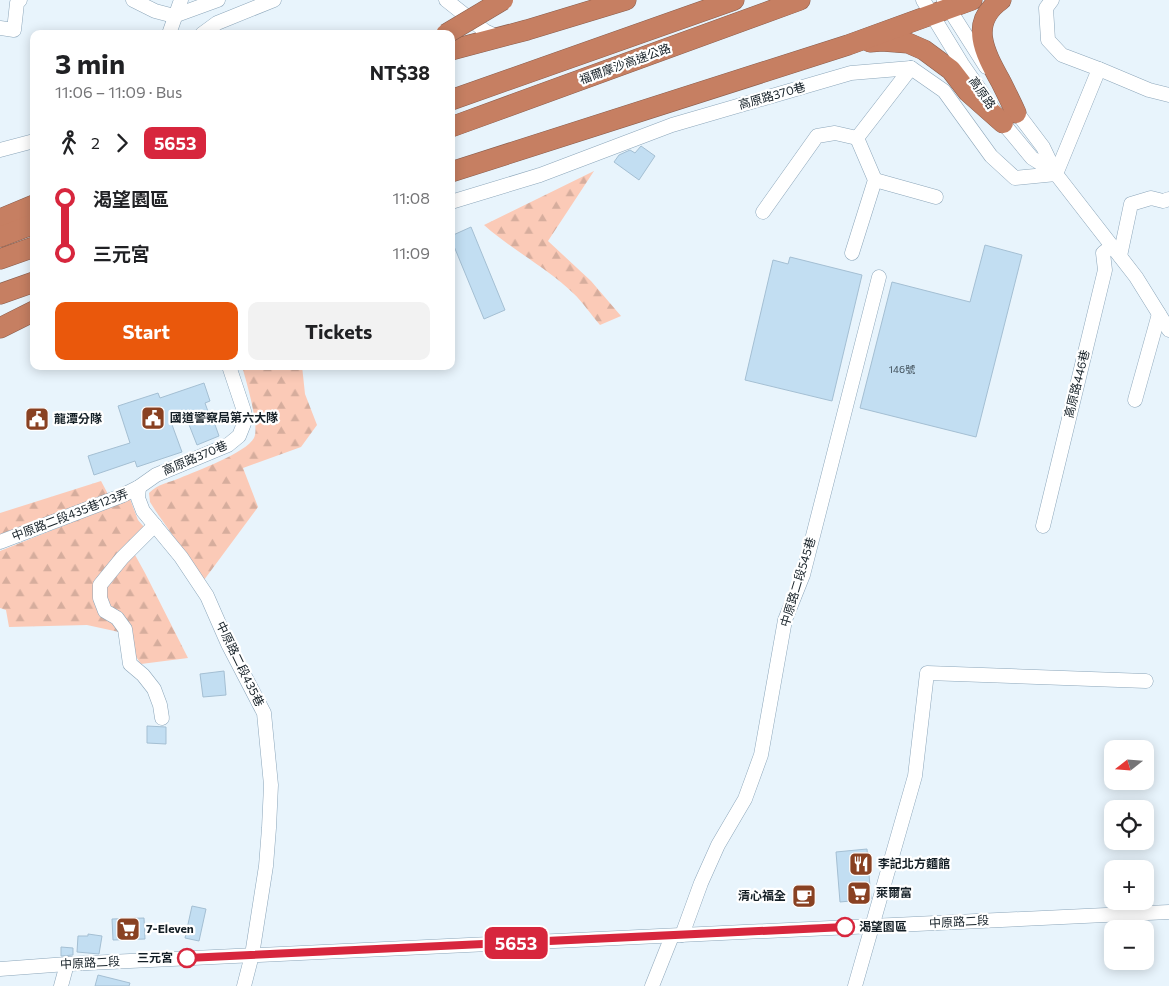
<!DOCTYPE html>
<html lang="en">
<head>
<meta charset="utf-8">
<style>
	body { margin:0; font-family:Commissioner,"Noto Sans TC",sans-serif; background:#f2f2f2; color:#202124; height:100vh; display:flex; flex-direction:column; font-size:19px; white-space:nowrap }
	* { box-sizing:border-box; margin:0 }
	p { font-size:16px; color:#757577 }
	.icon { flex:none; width:28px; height:28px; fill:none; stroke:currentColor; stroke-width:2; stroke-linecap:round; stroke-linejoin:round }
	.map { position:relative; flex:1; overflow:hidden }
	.drawer { position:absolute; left:30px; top:30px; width:425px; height:340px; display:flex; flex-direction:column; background:#fff; border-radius:10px; box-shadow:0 2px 12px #0003 }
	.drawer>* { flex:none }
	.badge { padding:0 10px; border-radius:8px; font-size:18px; line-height:32px }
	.needle { width:32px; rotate:253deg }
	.controls { position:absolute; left:1104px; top:740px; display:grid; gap:10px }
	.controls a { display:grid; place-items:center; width:50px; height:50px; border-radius:10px; background:#fff; box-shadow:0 2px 12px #0003; font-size:25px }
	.map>.badge { position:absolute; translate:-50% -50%; box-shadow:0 0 0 2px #fff }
	.legs { display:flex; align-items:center; gap:8px; height:55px; padding:0 25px; font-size:16px }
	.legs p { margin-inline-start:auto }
	.summary { display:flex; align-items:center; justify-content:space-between; height:85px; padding:0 25px }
	h1 { font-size:28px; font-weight:700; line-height:38px }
	.primary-button { display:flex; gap:10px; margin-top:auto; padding:10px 25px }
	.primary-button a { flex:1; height:58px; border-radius:10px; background:#ea580c; color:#fff; font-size:20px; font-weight:700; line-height:58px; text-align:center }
	.primary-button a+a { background:#f2f2f2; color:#202124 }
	ul { padding:0 25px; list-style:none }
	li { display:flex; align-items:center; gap:18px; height:55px; font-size:19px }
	li i { display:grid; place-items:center; width:8px; height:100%; margin:0 6px; background:currentColor }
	li i::after { content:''; width:12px; height:12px; margin:-6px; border:4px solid; border-radius:50%; background:#fff }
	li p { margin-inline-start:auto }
	li:first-child i { background:linear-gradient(#0000 50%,currentColor 0) }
	li:last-child i { background:linear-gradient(currentColor 50%,#0000 0) }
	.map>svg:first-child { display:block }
</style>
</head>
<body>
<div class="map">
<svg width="1169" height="986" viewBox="0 0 1169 986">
	<defs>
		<pattern id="forest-firs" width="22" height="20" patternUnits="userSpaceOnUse" patternTransform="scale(1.25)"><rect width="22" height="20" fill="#fbcab7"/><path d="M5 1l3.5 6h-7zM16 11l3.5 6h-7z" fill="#d6ad9d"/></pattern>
	</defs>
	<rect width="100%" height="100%" fill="#e8f4fc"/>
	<g fill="url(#forest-firs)">
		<path d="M594 171 548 241 591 281 621 316 600 325C591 315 583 302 573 293 546 267 512 250 484 225Z"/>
		<path d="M242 366H302L305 394 317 425 301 447 243 468 258 507 204 580 155 510 150 502 149 493C158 484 168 483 180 478 196 471 246 453 254 438 260 426 246 381 242 366Z"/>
		<path d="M101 481 109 496 0 536V513Z"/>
		<path d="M130 499 138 520 144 527 129 544 145 573 188 658 141 664 119 632 87 625 9 627 6 610 0 608V551Z"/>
	</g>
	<g fill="#c2def2" stroke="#a4bfd3">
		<path d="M641 146 655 156 639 180 614 162 619 155 630 150 635 153Z"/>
		<path d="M471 227 505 310 484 319 451 239V236Z"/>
		<path d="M985 245 1022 255 976 437 860 408 892 282 970 302Z"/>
		<path d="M790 257 862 275 832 401 745 380 773 260 788 264Z"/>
		<path d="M204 383 210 401 205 403 211 420 213 419 219 436 197 445 186 417 171 422 182 452 137 467 135 461 94 475 88 456 130 443 118 406 158 393 160 398Z"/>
		<path d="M224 671 226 695 203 697 200 674Z"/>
		<path d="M147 726 166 727V744L147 743Z"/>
		<path d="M867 849 871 899 840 902 836 852Z"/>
		<path d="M192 906 206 909 199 941 185 938Z"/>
		<path d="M144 918 145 939 113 940 112 919Z"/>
		<path d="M88 934 102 936 99 954 77 952 78 936H88Z"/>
		<path d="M61 947 73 948V955L61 956Z"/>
		<path d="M98 975 130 983 129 986H95Z"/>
	</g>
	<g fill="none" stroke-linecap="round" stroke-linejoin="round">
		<g stroke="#8ca6ba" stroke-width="15">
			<g id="minor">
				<path d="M133 0 155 11 174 16"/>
				<path d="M446 0 485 31 498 37"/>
				<path d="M923 0 962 64 1003 123 1032 158 1056 173"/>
				<path d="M1052 0 1046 8 1048 40 1062 55 1099 69 1056 174"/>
				<path d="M944 1 986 67"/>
				<path d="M174 16 218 0"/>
				<path d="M0 28 14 30 17 3 20 0"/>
				<path d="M169 34 181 0"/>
				<path d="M202 34 217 23 274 0"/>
				<path d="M1099 69 1149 90 1169 95"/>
				<path d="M1012 106 1043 147 1056 174 1136 277 1169 330"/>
				<path d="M0 150 34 141"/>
				<path d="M875 180 936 197"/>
				<path d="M451 202 540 175 672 125 851 73 911 68 944 91 991 156 1015 178 1056 174"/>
				<path d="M763 212 817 136 835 133 857 138 911 68"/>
				<path d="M852 253 875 180 857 138"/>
				<path d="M1120 256 1131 204 1151 198 1163 201 1169 199"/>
				<path d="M1135 400 1159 314"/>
				<path d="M139 487 138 498 143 511 181 557 207 596 228 644 264 713 271 785 269 828 266 866 252 955 244 986"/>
				<path d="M155 525 122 558 100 585V598L105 611 117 618 125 629 130 664 143 675 154 689 160 705 162 718"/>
				<path d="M1043 526 1105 270 1103 253 1112 246"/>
				<path d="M0 542 121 496 139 487 156 475 228 445 239 436 245 421 244 411 229 366"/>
				<path d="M682 935 701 883 718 845 745 799 761 755 785 620 803 575 879 277"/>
				<path d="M0 969 67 964 1169 912"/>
				<path d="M61 986 67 964"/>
				<path d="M652 986 672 936"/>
				<path d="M855 986 915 776 927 673 1146 681"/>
			</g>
		</g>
		<g stroke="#885d4d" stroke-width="21">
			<g id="highway">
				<path d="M1001 0C968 23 985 53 1001 82 1006 92 1011 102 1016 113"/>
				<path d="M870 42 882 41 908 43 924 50 951 70 968 92 1003 123"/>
				<path d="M451 50 527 30 626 0"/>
				<path d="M451 100 734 0"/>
				<path d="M451 127 800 0"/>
				<path d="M451 172 848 45 972 0"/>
				<path d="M0 219 34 205"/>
				<path d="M0 237 34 224"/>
				<path d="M0 259 34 247"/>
				<path d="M0 294 34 282"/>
				<path d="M0 328 34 311"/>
			</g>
		</g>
		<use href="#minor" stroke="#fff" stroke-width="14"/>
		<use href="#highway" stroke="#c67f62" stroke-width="20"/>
		<g stroke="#885d4d" stroke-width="21" stroke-linecap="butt">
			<path id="highway-bridge" d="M446 34 503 0"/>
		</g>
		<use href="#highway-bridge" stroke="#c67f62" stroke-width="20"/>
	</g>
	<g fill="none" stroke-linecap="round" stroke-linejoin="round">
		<g stroke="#fff" stroke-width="11">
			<path id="line-1" d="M187 958 845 927"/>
		</g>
		<use href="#line-1" stroke="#d7263d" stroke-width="8"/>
	</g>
	<defs>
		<g id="civic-square" transform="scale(1.25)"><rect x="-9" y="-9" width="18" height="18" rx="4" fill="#894122" stroke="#fff"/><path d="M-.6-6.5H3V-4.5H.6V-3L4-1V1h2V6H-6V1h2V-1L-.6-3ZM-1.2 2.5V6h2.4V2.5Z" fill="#fff"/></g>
		<g id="restaurant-square" transform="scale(1.25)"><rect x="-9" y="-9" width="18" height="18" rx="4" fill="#894122" stroke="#fff"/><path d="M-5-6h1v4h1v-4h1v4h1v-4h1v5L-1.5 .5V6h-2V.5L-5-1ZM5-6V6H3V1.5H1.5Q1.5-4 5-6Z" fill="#fff"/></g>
		<g id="supermarket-square" transform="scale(1.25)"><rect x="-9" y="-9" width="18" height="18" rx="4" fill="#894122" stroke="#fff"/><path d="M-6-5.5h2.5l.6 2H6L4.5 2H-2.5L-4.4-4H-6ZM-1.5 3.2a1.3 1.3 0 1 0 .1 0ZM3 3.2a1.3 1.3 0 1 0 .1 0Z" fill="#fff"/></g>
		<g id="cafe-square" transform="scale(1.25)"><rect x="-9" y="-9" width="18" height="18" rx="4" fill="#894122" stroke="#fff"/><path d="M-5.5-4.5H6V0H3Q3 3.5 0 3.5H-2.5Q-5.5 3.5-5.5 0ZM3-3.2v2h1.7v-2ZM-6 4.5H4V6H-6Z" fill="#fff"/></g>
	</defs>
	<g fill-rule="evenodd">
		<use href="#civic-square" x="153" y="418"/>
		<use href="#civic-square" x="37" y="419"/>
		<use href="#restaurant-square" x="861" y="864"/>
		<use href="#supermarket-square" x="859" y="893"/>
		<use href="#cafe-square" x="804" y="896"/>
		<use href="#supermarket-square" x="128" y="929"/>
	</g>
	<g fill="#fff" stroke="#d7263d" stroke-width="2.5">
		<circle cx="845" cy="927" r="9"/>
		<circle cx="187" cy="958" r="9"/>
	</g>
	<g text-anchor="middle" stroke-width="4.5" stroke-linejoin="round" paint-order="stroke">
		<g font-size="10" fill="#404f59">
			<text x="902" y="373">146號</text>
		</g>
		<g font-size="12" fill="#141f26" stroke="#fff">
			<text transform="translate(625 64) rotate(-20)" y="4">福爾摩沙高速公路</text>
			<text transform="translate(982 93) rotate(55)" y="4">高原路</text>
			<text transform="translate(772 96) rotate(-16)" y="4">高原路370巷</text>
			<text transform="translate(1077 384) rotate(-76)" y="4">高原路446巷</text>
			<text transform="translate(195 458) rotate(-23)" y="4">高原路370巷</text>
			<text transform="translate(70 515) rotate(-21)" y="4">中原路二段435巷123弄</text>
			<text transform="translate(798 582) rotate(-73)" y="4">中原路二段545巷</text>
			<text transform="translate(240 664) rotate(64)" y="4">中原路二段435巷</text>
			<text transform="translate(959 922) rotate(-3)" y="4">中原路二段</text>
			<text transform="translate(90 963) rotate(-3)" y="4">中原路二段</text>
		</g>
		<g font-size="12" font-weight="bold" fill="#141f26" stroke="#fff" text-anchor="start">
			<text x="170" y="422">國道警察局第六大隊</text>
			<text x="54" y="423">龍潭分隊</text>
			<text x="878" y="868">李記北方麵館</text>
			<text x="876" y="897">萊爾富</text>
			<text x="786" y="900" text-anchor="end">清心福全</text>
			<text x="146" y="933">7-Eleven</text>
		</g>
		<g font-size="12" font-weight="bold" fill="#141f26" stroke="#fff" text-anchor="start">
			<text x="859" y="931">渴望園區</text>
			<text x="173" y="962" text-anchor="end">三元宮</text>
		</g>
	</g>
</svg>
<div class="controls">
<a><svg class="needle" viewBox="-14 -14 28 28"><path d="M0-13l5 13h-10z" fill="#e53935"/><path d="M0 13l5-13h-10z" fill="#757577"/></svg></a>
<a><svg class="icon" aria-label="locate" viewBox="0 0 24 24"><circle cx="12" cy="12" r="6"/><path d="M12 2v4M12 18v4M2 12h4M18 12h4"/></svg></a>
<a>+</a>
<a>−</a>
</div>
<b class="badge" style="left:516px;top:943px;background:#d7263d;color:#fff">5653</b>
<section class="drawer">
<div class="summary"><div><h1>3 min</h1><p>11:06 – 11:09 · Bus</p></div><b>NT$38</b></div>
<div class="legs"><svg class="icon" aria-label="walk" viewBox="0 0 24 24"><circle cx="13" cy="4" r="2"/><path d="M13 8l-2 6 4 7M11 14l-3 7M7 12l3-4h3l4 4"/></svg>2<svg class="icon" aria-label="forward" viewBox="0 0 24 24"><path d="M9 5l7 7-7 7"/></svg><b class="badge" style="background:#d7263d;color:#fff">5653</b></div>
<ul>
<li><i style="color:#d7263d"></i><b>渴望園區</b><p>11:08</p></li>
<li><i style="color:#d7263d"></i><b>三元宮</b><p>11:09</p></li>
</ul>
<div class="primary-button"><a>Start</a><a>Tickets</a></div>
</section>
</div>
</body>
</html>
